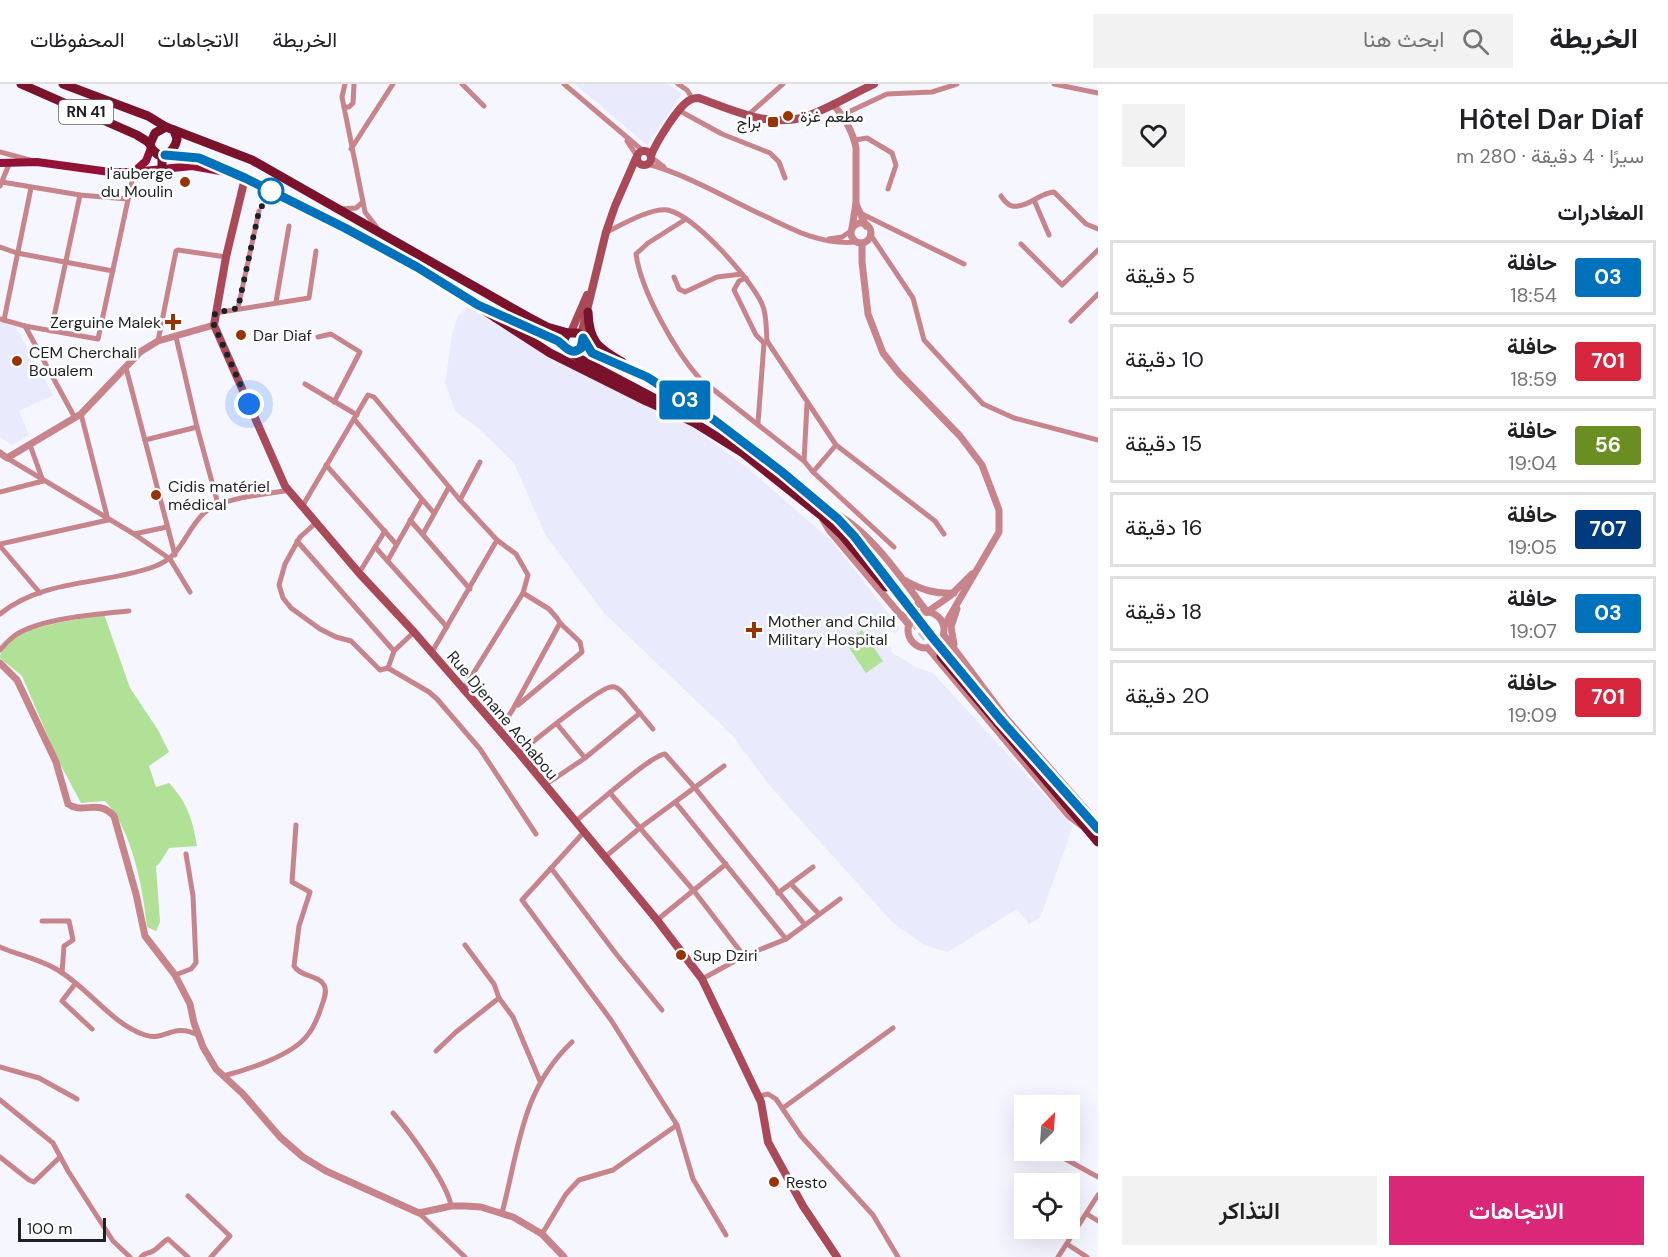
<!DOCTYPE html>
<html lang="ar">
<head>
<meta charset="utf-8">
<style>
	body { margin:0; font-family:"DM Sans",Vazirmatn,sans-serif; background:#f2f2f2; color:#202124; direction:rtl; height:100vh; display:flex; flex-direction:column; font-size:22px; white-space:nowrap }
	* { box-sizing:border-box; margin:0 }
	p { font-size:20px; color:#757577 }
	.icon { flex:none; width:33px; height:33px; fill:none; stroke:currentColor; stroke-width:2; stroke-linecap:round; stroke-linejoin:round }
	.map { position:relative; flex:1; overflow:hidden; direction:ltr }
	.drawer { display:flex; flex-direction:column; background:#fff; width:570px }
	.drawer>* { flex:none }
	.badge { padding:0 12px; border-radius:4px; font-size:21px; line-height:39px }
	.needle { width:39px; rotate:25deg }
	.tools { position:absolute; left:1014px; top:1011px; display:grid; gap:12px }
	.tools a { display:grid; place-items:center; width:66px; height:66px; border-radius:0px; background:#fff; box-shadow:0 6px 24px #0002; font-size:30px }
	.scale { position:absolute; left:18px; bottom:15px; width:88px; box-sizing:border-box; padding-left:6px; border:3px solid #1f2024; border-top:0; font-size:16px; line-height:21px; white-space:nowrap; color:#1f2024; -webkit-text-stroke:4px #fff; paint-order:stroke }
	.you { position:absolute; width:30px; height:30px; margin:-15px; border:4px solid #fff; border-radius:50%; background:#1a73e8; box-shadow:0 0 0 9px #1a73e833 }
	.map>.badge { position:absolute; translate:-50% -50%; box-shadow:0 0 0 3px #fff }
	h2 { padding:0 24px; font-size:22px; line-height:54px }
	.round { display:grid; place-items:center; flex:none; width:63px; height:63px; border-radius:0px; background:#f2f2f2 }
	.head { display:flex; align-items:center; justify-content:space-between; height:102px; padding:0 24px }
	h1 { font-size:28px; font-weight:600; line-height:45px }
	.action { display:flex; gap:12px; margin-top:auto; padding:12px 24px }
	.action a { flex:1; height:69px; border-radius:0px; background:#db2777; color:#fff; font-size:24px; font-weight:600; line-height:69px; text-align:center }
	.action a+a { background:#f2f2f2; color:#202124 }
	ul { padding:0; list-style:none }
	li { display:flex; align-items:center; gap:18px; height:75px; margin:0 12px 9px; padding:0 12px; border:3px solid #e0e0e0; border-radius:0px }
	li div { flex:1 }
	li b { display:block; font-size:22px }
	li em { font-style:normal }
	li .badge { min-width:66px; font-weight:700; text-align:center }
	header { display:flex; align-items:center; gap:36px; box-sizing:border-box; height:84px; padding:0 30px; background:#fff; border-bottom:2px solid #e0e0e0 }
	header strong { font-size:28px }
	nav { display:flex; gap:33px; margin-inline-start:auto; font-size:21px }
	.search { width:420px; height:54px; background:#f2f2f2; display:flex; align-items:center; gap:15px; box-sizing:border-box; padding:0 21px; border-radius:0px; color:#757577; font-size:22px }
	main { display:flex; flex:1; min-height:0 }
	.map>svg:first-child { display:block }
</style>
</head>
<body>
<header>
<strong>الخريطة</strong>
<div class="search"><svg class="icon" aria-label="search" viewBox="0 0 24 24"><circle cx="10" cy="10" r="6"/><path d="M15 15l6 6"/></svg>ابحث هنا</div>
<nav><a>الخريطة</a><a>الاتجاهات</a><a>المحفوظات</a></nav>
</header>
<main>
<section class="drawer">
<div class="head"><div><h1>Hôtel Dar Diaf</h1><p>سيرًا · 4 دقيقة · 280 m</p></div><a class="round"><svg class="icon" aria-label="heart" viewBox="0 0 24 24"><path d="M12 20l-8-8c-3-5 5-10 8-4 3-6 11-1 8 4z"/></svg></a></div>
<h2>المغادرات</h2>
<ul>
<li><span class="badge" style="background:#0072bc;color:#fff">03</span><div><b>حافلة</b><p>18:54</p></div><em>5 دقيقة</em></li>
<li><span class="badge" style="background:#d7263d;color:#fff">701</span><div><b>حافلة</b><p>18:59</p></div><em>10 دقيقة</em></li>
<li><span class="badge" style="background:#6b8e23;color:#fff">56</span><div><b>حافلة</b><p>19:04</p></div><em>15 دقيقة</em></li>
<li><span class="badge" style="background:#003b80;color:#fff">707</span><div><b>حافلة</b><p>19:05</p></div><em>16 دقيقة</em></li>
<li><span class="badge" style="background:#0072bc;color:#fff">03</span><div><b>حافلة</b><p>19:07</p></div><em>18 دقيقة</em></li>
<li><span class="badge" style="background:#d7263d;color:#fff">701</span><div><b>حافلة</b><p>19:09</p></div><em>20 دقيقة</em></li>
</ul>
<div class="action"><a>الاتجاهات</a><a>التذاكر</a></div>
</section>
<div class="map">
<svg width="1098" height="1173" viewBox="0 0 1098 1173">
	<rect width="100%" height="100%" fill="#f5f6ff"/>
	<g fill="#e9ebfd">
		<path d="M575 0H668L682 10 647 61Z"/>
		<path d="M467 223 575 287 694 344 745 382 833 458 899 543 898 547 895 549 886 545 881 555 886 558 885 560 892 564 891 568 916 583 933 589 1073 742 1040 834 1029 840 1017 825 948 868 924 861 892 838 770 702 732 651 604 529 545 450 514 379 477 343 456 328 445 300 452 250 458 232Z"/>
		<path d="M0 237 15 242 53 311 19 327 29 352 12 361 0 353Z"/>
	</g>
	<g fill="#b0e196">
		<path d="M104 530 130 604 158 646 169 668 149 682 156 703 169 699C188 720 192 734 197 762L169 764 159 780 156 782 160 838 156 847 147 843C143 805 132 745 105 717L81 719 58 676 22 592 0 574C3 541 79 537 104 530Z"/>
		<path d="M862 546 883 577 866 589 845 558Z"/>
	</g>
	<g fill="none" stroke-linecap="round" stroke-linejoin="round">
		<path stroke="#cacbd3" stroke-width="9" stroke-dasharray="9 4.5" stroke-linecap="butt" d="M904 526 941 572"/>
		<g stroke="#c8848b" stroke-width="5">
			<path d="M345 0 342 13 365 128 378 145"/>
			<path d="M462 0 484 22"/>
			<path d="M564 0 642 66"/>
			<path d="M678 0 687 6 692 14"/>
			<path d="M1054 0 1098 9"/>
			<path d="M344 23H349L353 19 354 0"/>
			<path d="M680 27 722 50 770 69 779 78 785 94"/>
			<path d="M748 31 783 0"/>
			<path d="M842 31 887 10 932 8 957 0"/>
			<path d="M855 56 867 54 892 69 896 81 888 105"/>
			<path d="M627 57 637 72"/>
			<path d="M351 65 393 0"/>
			<path d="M0 68 30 76"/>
			<path d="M651 73 664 83"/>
			<path d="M647 80C687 90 731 117 769 134 798 148 823 161 856 158"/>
			<path d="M2 98 80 111 127 115"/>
			<path d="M0 102 10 78"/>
			<path d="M1001 112C1003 115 1007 121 1012 122 1026 125 1041 108 1054 108L1086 140 1098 145"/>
			<path d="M1034 116 1049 151"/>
			<path d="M340 125 356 124 363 118"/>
			<path d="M860 129 964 180"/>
			<path d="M686 135 648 159 636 170C641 207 675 267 700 295L804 377 813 388 894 463"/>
			<path d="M607 148C621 141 652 123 668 126 696 133 750 194 762 220 767 230 766 245 767 257L764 259 758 339"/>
			<path d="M870 150 913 214 924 256 983 320 1014 334 1098 356"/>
			<path d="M829 155 842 153 851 147"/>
			<path d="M1021 160 1062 201 1098 166"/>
			<path d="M0 163 17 169 113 187"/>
			<path d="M674 193 679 205 685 208 717 193 742 190"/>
			<path d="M746 194 739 197 734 206 756 251 764 259"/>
			<path d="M276 218 289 142"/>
			<path d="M238 224 259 127"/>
			<path d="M215 229 309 214 316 167"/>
			<path d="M0 235 25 242 98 255 134 88"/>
			<path d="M4 236 31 104"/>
			<path d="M1071 237 1098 210"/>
			<path d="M25 242 75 334"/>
			<path d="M51 247 80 111"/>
			<path d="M176 253 197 343 218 420"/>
			<path d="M318 253 331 250 360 268 334 318"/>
			<path d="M158 257 176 167 178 166 226 173"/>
			<path d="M767 257 836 361 935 437 944 450"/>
			<path d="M126 284 175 471"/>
			<path d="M305 300 357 331"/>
			<path d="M354 335 433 428"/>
			<path d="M145 356 197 343"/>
			<path d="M7 374 134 450 170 475 190 508"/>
			<path d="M804 377 807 320"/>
			<path d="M326 381 396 460"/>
			<path d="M813 388 836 361"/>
			<path d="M0 408 43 397 30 361"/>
			<path d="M460 416 480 378"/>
			<path d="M303 421 368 311 374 313 460 416 497 456 516 470 528 491 523 509"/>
			<path d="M410 436 470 505"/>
			<path d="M317 438 300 453 285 480 279 501 283 514 291 524 320 545 336 553 351 557 380 586 388 584 429 608 437 615 480 665 536 750"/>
			<path d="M134 450 167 443"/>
			<path d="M423 450 449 403"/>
			<path d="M297 457 394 567"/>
			<path d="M0 460 108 436 81 330"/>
			<path d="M0 462 40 509"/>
			<path d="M375 463 447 543"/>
			<path d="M388 476 422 416"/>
			<path d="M359 489 385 447"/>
			<path d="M0 530C42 495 103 501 153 483 182 473 183 451 202 431 219 413 265 411 289 406"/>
			<path d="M0 566C5 560 11 554 17 550 43 534 98 530 129 527"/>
			<path d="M432 568 497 456"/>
			<path d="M388 584 394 567 414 548"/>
			<path d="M463 606 523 509 549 525 557 534 560 539 513 625 505 638 497 645"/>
			<path d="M518 621 582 568 580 558 560 539"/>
			<path d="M557 640 585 674"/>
			<path d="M519 669C533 658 598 604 611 603 616 602 619 605 623 609L653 645"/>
			<path d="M545 701 585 674 640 629"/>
			<path d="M610 709 694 807 744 872"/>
			<path d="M676 719 786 855"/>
			<path d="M576 737C590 726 652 670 665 670L695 704 805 841 786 855 744 872 702 895"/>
			<path d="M584 748 522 816 611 936 677 1041 693 1095 726 1151"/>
			<path d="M605 773 641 743 724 682"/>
			<path d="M551 784 617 871 662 926"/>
			<path d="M791 800 819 830"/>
			<path d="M778 809 813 783"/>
			<path d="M657 836 726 780"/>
			<path d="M42 837H69L73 856 64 862 62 889"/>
			<path d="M805 841 840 815"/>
			<path d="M465 861 494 900 499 914 513 933 540 997"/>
			<path d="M0 863C18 871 39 875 56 885 88 903 110 939 145 951 165 958 172 938 198 951"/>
			<path d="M175 891 191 885 196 879 193 812 186 770"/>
			<path d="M75 900 62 917 92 945"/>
			<path d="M436 967 456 948 499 914"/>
			<path d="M0 983 39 994 77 1015"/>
			<path d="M223 992C247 986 290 972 306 953 313 945 318 933 321 924 323 917 328 908 324 901 319 891 300 893 294 882L299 842 310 808 292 798 296 741"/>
			<path d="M759 1012 768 1010 776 1015 801 1052 873 1131 898 1173"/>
			<path d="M0 1016 53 1059 68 1087 113 1157 130 1173"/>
			<path d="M783 1024 893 944"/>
			<path d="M393 1029C409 1047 448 1100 451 1122"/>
			<path d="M1049 1066 1098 1093"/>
			<path d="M0 1073 29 1096 34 1098 60 1073"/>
			<path d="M188 1112 230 1152 211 1173"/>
			<path d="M419 1129 465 1173"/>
			<path d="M502 1129C519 1065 521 1006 572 958"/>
			<path d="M1087 1130 1098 1137"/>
			<path d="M542 1150 566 1110 579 1096 613 1086 677 1041"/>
			<path d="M1067 1160 1087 1173"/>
			<path d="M141 1173C145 1168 148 1170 153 1167 159 1164 162 1158 168 1155L188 1173"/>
			<path d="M1058 1173 1098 1111"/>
		</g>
		<g stroke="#c8848b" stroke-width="7">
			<path d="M833 20C844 33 853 47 856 64V119L852 144"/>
			<path d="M856 120 866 142"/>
			<circle cx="861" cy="149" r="10"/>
			<path d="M862 159V178L868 230 883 269 899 289 960 352 982 381 999 426V448L944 542"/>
			<path d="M0 369 7 374 81 330 140 268 158 257 214 241"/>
			<path d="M830 427C868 443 902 495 927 528"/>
			<path d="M823 436 829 446 909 541"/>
			<path d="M906 497C922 506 935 510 954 509"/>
			<path d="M927 528 950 512 972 490"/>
			<circle cx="926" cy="546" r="18"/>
			<path d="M902 532 911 529 919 518"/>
			<path d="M944 551 1006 634 1088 728"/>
			<path d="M954 560 951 543 957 525"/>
			<path d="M928 564 1069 732 1081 741"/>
			<path d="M936 572 943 563 952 561"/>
			<path d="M0 579 17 596 56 678 68 720C83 731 97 714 114 732L136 810 145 852 175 891 190 920 194 939 203 963 216 985 243 1010 280 1053 303 1073 326 1087 419 1129 451 1122H465L481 1123 513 1133 542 1150 564 1173"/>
		</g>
		<g stroke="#aa4958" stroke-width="8">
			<circle cx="644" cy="74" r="7"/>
			<path d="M651 72C655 60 679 21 690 16 693 14 695 14 699 14 732 26 771 45 807 32 830 24 852 10 874 0"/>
			<path d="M245 94 226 173 214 241 285 402 359 489 414 548 519 669 657 836 702 895 761 1018 768 1058 803 1122 837 1173"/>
			<path d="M571 248 587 211"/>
			<path d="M581 251 606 148 615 122 636 74"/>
		</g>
		<g stroke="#921135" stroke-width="8">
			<path d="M0 79 37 78 110 88H134L192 82 226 88"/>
			<path d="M136 86 146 77 151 64"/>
		</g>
		<g stroke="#7a122c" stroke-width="9">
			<path d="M21 0 137 51C140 53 146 56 149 59 151 61 151 65 154 67 164 79 175 65 177 55L174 46"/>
			<path d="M63 0 148 32 166 43 252 76 528 233 547 243 568 249"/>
			<path d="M150 60 155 49 166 43"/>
			<path d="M162 71V84"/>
			<path d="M165 71 199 74 245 94 306 124 417 183 550 269 646 317 693 338"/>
			<path d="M588 228C589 258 598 264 622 278"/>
			<path d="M499 231 558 257 564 262"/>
			<path d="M583 254 581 264C569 273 558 260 568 249H578L592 269 647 293 686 316 750 362 798 401 838 436 853 452 909 523"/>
			<path d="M568 267 582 276 669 322"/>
			<path d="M690 336 743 369 822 432 842 451 886 503"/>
			<path d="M941 572 1098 758"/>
			<path d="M1024 662 1098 745"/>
		</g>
	</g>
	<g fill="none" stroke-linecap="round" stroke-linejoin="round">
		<g stroke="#fff" stroke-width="14">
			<path id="line" d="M165 71 199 74 245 94 345 144 417 183 478 221 558 257C566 263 571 272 581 264L583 254 592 269 647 293 714 336 782 388 838 435 854 452 932 553 1000 635 1098 745"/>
		</g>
		<use href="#line" stroke="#0072bc" stroke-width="9"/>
		<path stroke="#1f2024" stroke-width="6" stroke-dasharray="0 10.8" d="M249 320 214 241 215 229 238 224 259 127 271 107"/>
	</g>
	<g fill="#983303" stroke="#fff" stroke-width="2">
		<circle cx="788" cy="32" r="6"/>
		<rect x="767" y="32" width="12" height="12" rx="3"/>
		<circle cx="185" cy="98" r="6"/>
		<path d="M170 229h6v6h6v6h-6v6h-6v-6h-6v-6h6z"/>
		<circle cx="241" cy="251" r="6"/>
		<circle cx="17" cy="277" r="6"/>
		<circle cx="156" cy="411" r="6"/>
		<path d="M751 537h6v6h6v6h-6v6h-6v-6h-6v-6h6z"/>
		<circle cx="681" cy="871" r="6"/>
		<circle cx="774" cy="1098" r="6"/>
	</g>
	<circle fill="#fff" stroke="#0072bc" stroke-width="3" cx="271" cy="107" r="12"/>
	<g text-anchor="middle" stroke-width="5" stroke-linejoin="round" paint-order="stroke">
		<rect fill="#fff" stroke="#626366" stroke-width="1.5" x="59" y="16" width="54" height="24" rx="4.5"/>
		<g font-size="15" font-weight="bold" fill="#1f2024">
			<text x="86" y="33">RN 41</text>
		</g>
		<g font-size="16" fill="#1f2024" stroke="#fff" text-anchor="start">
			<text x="800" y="38">مطعم غزة</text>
			<text x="761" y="44" text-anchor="end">براج</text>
			<text x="173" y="95" text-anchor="end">l'auberge<tspan x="173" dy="18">du Moulin</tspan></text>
			<text x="161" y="244" text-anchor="end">Zerguine Malek</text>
			<text x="253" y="257">Dar Diaf</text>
			<text x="29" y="274">CEM Cherchali<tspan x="29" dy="18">Boualem</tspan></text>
			<text x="168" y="408">Cidis matériel<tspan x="168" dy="18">médical</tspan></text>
			<text x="768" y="543">Mother and Child<tspan x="768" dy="18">Military Hospital</tspan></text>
			<text x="693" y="877">Sup Dziri</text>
			<text x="786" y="1104">Resto</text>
		</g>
		<g font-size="16" fill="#1f2024" stroke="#fff">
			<text transform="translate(503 631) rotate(50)" y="6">Rue Djenane Achabou</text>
		</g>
	</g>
</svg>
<div class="tools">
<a><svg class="needle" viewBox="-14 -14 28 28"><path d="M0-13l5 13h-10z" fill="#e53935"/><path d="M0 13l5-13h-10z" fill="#757577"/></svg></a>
<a><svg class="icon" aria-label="locate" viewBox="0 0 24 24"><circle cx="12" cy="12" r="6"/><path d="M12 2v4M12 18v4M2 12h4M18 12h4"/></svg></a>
</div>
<div class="scale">100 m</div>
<div class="you" style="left:249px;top:320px"></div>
<b class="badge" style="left:685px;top:316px;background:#0072bc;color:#fff">03</b>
</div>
</main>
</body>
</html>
